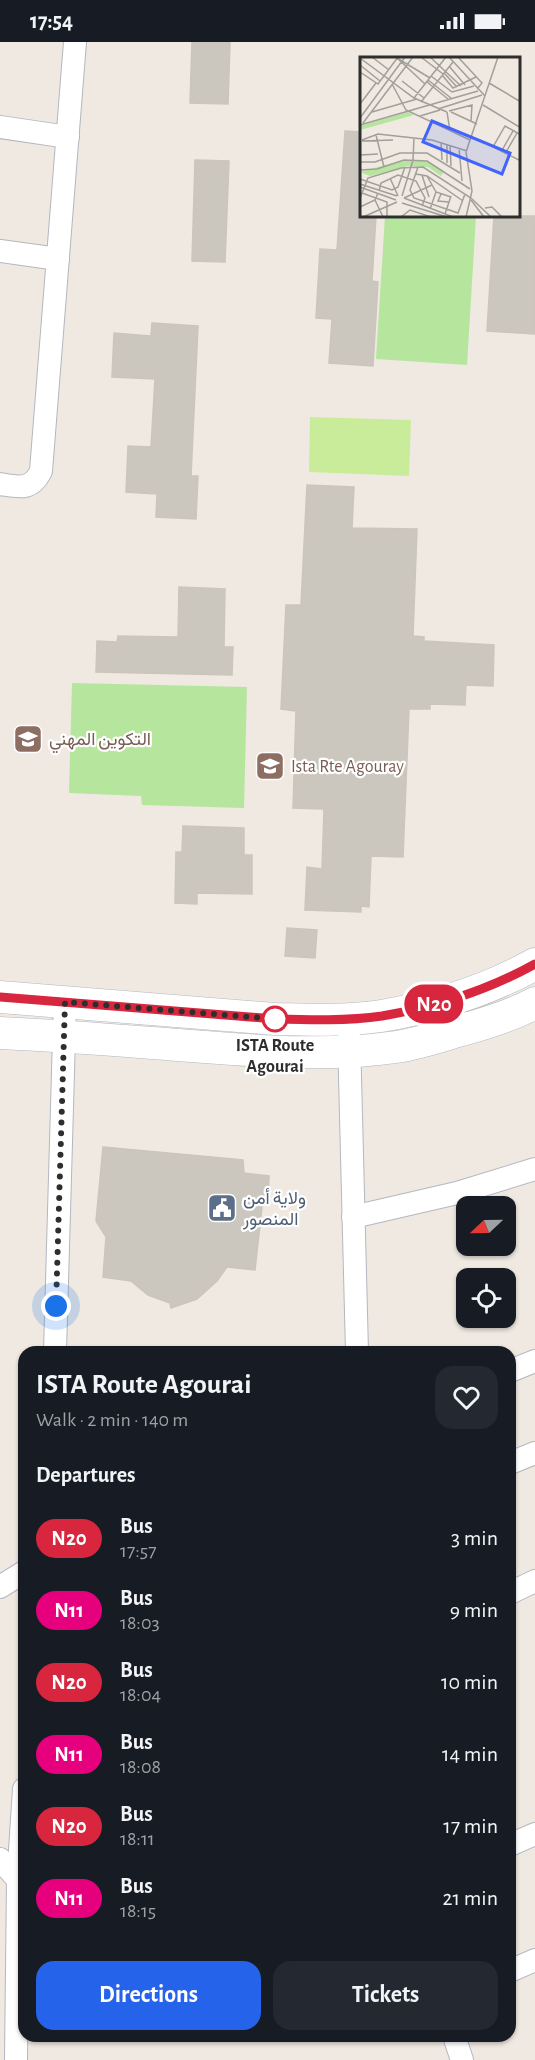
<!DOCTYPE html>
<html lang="en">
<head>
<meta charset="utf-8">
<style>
	body { margin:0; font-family:"Alegreya Sans",Vazirmatn,sans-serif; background:#242831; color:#f1f3f6; height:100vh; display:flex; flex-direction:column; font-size:22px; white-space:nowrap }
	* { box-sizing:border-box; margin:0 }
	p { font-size:20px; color:#9ea1a6 }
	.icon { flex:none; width:33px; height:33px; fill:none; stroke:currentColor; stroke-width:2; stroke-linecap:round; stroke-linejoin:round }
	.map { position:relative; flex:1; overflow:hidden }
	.sheet { position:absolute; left:18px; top:1304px; width:498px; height:696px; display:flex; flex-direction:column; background:#171b24; border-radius:18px; box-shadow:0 2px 4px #0004 }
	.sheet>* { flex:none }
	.badge { padding:0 12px; border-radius:20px; font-size:21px; line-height:39px }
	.needle { width:39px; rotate:248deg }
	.controls { position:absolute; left:456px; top:1154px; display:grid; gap:12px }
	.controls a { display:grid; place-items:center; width:60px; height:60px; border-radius:12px; background:#171b24; box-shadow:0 2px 4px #0004; font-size:30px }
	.you { position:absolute; width:30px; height:30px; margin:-15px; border:4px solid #fff; border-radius:50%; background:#1a73e8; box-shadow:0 0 0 9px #1a73e833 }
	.map>.badge { position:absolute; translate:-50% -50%; box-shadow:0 0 0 3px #fff }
	h2 { padding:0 18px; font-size:22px; line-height:54px }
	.round { display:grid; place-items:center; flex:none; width:63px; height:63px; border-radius:18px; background:#242831 }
	.summary { display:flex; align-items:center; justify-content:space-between; height:102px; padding:0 18px }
	h1 { font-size:28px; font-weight:700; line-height:45px }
	.primary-button { display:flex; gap:12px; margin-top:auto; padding:12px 18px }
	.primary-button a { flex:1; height:69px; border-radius:18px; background:#2563eb; color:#fff; font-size:24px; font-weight:700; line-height:69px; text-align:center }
	.primary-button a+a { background:#242831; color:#f1f3f6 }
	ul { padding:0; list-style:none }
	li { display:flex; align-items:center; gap:18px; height:72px; padding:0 18px }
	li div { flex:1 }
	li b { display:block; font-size:22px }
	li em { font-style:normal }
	li .badge { min-width:66px; font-weight:700; text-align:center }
	.status { display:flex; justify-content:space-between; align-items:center; height:42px; padding:0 30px; background:#171b24; direction:ltr }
	.status svg { height:16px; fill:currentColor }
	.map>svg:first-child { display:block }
</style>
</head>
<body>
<div class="status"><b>17:54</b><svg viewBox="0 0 49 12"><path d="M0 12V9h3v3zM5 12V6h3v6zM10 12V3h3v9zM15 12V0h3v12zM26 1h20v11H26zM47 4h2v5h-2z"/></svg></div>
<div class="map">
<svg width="535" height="2018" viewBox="0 0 535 2018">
	<rect width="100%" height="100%" fill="#efe9e1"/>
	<g fill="#b6e59e">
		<path d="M385 174H476L467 323 376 317Z"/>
		<path d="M72 641 247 645 244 766 142 763 141 754 69 751Z"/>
	</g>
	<path fill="#c9ec9a" d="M310 375 411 378 409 434 309 430Z"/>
	<g fill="#cbc7bf" stroke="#cbc5ba" stroke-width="1.5">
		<path d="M192 0H230L228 62 190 61Z"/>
		<path d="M345 89 361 90V174H376L372 239 378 240 373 324 329 321 332 277 316 276 320 207 337 208Z"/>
		<path d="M195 118 229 119 225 220 192 219Z"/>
		<path d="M494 174H535V292L487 289Z"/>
		<path d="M152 281 198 284 191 434H198L196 477 156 475 157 452 126 450 128 404 151 405 155 337 112 335 114 291 151 294Z"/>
		<path d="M307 443 354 445 352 486 417 487 413 594 424 595V599L494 603 493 644 466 643 465 663 430 662V667H409L403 815 371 814 369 865 361 864V870L305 868 307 825 322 827 324 767 293 766 296 669 281 667 286 563H301Z"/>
		<path d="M179 545 225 547 224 605H233L232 633 96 630 97 599 117 600 118 594 178 595Z"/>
		<path d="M183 784 244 786V813H252V852L197 851V862L175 861 176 810H182Z"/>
		<path d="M287 886 317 888 315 916 285 914Z"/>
		<path d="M103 1105 243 1118 244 1131 269 1134 268 1157 263 1156 255 1228 227 1225 217 1239 197 1257 171 1266 170 1261 148 1253 131 1239 103 1235 106 1195 96 1179Z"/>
	</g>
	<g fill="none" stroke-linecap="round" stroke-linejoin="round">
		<g stroke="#b4b7c1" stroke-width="24">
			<g id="minor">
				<path d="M0 85 68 95"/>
				<path d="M0 209 58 217"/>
				<path d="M0 442C19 445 31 449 41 429L75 0"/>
				<path d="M349 995 357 1310"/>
				<path d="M353 1175 457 1151 535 1127"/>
				<path d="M55 1310 65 960"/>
				<path d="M510 1329 535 1319"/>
				<path d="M510 1421 535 1411"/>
				<path d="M0 1545 24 1530"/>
				<path d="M510 1551 535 1539"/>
				<path d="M510 1803 535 1792"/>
				<path d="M0 1817 18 1838"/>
				<path d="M510 1929 535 1918"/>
				<path d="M454 1994 462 2018"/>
				<path d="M16 2018 18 1838 24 1747"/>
			</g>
		</g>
		<g stroke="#b4b7c1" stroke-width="33">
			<g id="secondary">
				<path d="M0 955 275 977C310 978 347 979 381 974 435 965 488 948 535 922"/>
				<path d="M0 991C68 994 137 1000 205 1005 268 1010 333 1014 396 1005 417 1002 438 995 458 989 484 982 511 974 535 961"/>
			</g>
		</g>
		<use href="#minor" stroke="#fff" stroke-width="22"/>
		<use href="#secondary" stroke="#fff" stroke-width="32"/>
	</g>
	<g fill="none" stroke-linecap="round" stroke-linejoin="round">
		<g stroke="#fff" stroke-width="14">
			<path id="line" d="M0 955 275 977C310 978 347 979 382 974 435 965 488 948 535 922"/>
		</g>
		<use href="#line" stroke="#d7263d" stroke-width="9"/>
		<path stroke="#2e2e2e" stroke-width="6" stroke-dasharray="0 10.8" d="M56 1264 65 960 275 977"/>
	</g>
	<defs>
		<g id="school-square" transform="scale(1.5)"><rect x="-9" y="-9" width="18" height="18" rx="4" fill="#8d6e63" stroke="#fff"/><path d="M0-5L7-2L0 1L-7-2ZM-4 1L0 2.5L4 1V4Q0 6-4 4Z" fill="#fff"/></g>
		<g id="university-square" transform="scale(1.5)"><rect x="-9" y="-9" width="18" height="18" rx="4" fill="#8d6e63" stroke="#fff"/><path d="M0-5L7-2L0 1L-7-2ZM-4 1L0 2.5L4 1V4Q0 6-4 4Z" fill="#fff"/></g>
		<g id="civic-square" transform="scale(1.5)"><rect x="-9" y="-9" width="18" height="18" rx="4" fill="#5c6f8a" stroke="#fff"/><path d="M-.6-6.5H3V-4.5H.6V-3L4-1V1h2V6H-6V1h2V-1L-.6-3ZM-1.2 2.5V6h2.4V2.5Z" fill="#fff"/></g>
	</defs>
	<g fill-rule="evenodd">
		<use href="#school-square" x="28" y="697"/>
		<use href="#university-square" x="270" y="724"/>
		<use href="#civic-square" x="222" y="1166"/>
	</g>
	<circle fill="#fff" stroke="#d7263d" stroke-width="3" cx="275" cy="977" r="12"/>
	<g text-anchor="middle" stroke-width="4.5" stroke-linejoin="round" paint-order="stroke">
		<g font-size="18" fill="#785e54" stroke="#fff" text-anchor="start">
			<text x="49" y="703">التكوين المهني</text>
			<text x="291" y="730">Ista Rte Agouray</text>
		</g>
		<g font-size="18" font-weight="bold" fill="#2e2e2e" stroke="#fff">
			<text x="275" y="1009">ISTA Route<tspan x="275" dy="21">Agourai</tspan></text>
		</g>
		<g font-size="18" fill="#4e5e75" stroke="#fff" text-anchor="start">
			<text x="243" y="1162">ولاية أمن<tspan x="243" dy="21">المنصور</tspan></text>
		</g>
	</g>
	<g transform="translate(360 15)">
		<rect width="160" height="160" fill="#efe9e1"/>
		<path d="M48 55 54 58 0 73V69ZM40 104H67L84 114 81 119 68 110 48 109 10 119 0 115Z" fill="#b6e59e"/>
		<path fill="none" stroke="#a29e99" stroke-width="1.5" d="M12 0 29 13M61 0 83 17M70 0 101 29M89 0 125 39M98 0 122 26 117 32M0 1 54 41 87 55M37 1 70 21M37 1 65 27M0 8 20 24M89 9 105 28M0 15 18 27 38 0M84 16 97 30M82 18 93 31 116 20M71 19 92 35 114 29M68 23 91 41M42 24 64 41M67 25 88 42M129 26 161 45M32 27 46 53 110 83M54 41 86 0M61 45 93 5M0 47 16 26M123 48 161 71M78 52 122 38M89 54 112 48 111 64M12 55 57 42M87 55 90 74M91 55 117 67M60 59 80 53M0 61 45 0M3 66 53 0M0 68 118 34M16 78 24 110M161 78 145 69 133 90 161 104M2 83 18 77 72 83 107 94M2 84 33 83M81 85 82 103M87 87V106M90 88 91 109M99 91 102 124M141 95 153 74M145 97 157 76M0 98 18 97M0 105H15L40 96H67L100 116M58 110 50 133 54 141 98 156 105 137M0 113 17 112 44 103 67 104 110 132M56 117 67 119 103 144M62 118 69 140M67 119 76 135 91 140M30 121 38 139M0 122 32 133 38 130 45 110M0 127 37 139M0 130 36 143M19 134 21 126 38 118 56 124 65 141 62 149M2 136 27 145V160M81 137 78 144 89 145M42 139 53 103 54 81M0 141 8 121 41 111 63 110 111 141 131 160M44 141 93 160M44 141 72 128M15 143 23 160M111 143 124 160M42 146 87 160M0 150 15 143 18 136M125 151 132 150 142 160M70 152 76 135M85 157 91 139M3 160 37 145M41 160 50 153 71 160M106 160 112 134 106 95 138 0"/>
		<path fill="#4264fb" fill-opacity="0.15" stroke="#4264fb" stroke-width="3" d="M72 64 150 96 142 117 63 85Z"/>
		<rect width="160" height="160" fill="none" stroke="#2e2e2e" stroke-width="3"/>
	</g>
</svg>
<div class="controls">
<a><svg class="needle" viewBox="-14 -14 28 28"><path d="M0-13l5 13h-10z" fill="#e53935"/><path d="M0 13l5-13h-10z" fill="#9ea1a6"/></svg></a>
<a><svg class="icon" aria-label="locate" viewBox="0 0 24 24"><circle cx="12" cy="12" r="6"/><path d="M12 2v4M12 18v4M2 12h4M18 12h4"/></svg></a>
</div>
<div class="you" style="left:56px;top:1264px"></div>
<b class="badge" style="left:434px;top:962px;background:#d7263d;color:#fff">N20</b>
<section class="sheet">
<div class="summary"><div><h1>ISTA Route Agourai</h1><p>Walk · 2 min · 140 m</p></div><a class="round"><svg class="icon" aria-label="heart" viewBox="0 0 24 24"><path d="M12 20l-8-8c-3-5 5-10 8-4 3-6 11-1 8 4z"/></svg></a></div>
<h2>Departures</h2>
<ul>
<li><span class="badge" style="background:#d7263d;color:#fff">N20</span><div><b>Bus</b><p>17:57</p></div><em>3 min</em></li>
<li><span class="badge" style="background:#e6007e;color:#fff">N11</span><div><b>Bus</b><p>18:03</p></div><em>9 min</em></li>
<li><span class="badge" style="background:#d7263d;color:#fff">N20</span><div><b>Bus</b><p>18:04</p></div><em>10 min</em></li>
<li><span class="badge" style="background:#e6007e;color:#fff">N11</span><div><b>Bus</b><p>18:08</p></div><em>14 min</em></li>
<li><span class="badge" style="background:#d7263d;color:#fff">N20</span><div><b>Bus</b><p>18:11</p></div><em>17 min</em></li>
<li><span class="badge" style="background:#e6007e;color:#fff">N11</span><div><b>Bus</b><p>18:15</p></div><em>21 min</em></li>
</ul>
<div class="primary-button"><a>Directions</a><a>Tickets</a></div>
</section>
</div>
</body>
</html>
